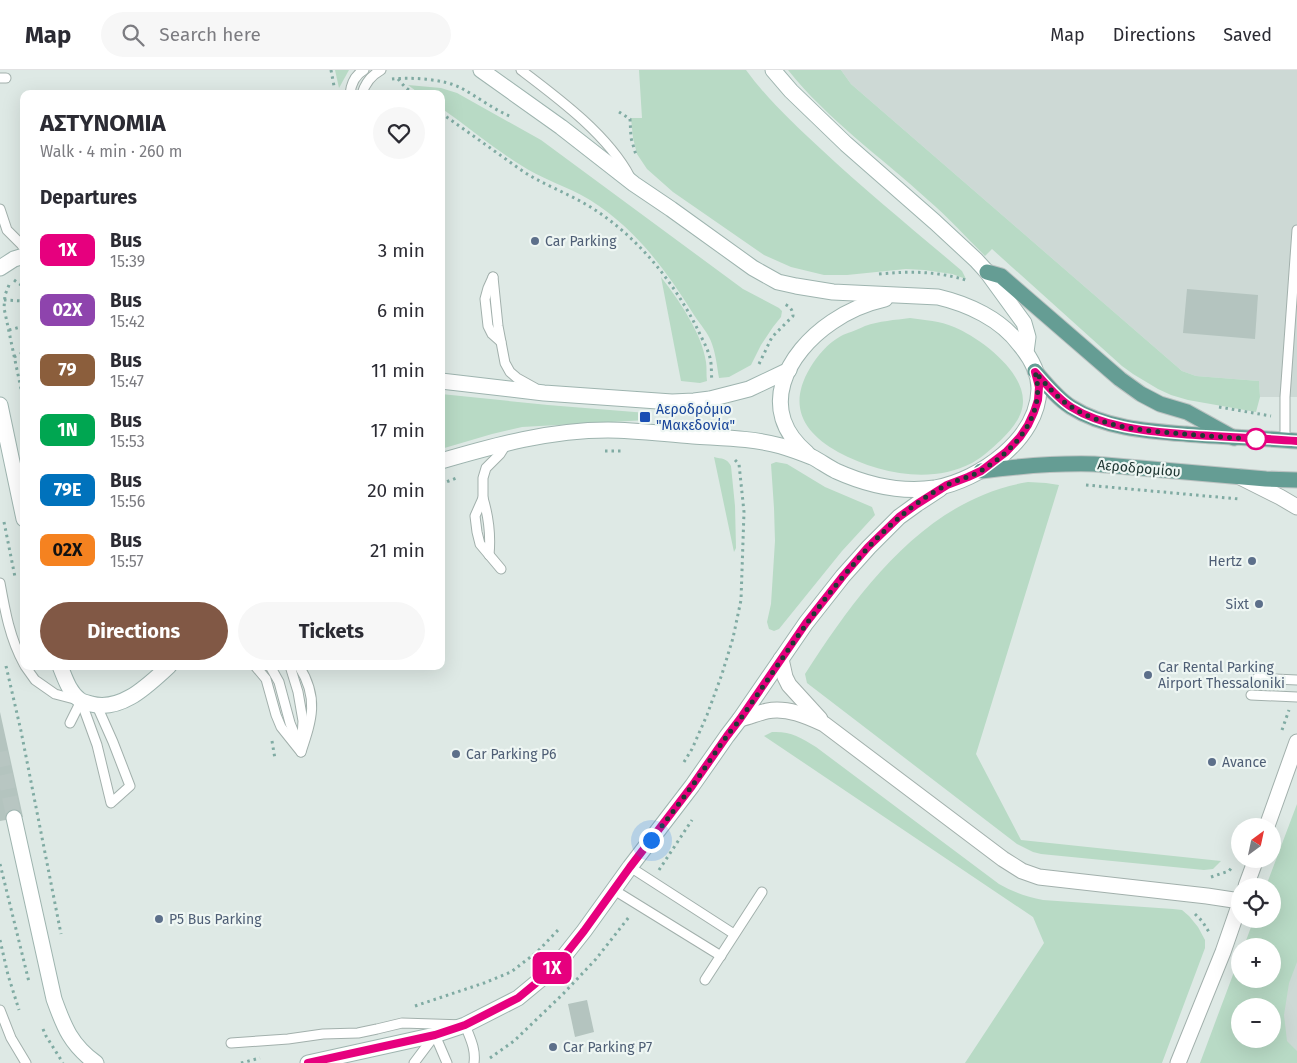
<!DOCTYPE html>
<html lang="en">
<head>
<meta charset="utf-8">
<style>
	body { margin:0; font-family:"Fira Sans",sans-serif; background:#f7f7f7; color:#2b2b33; height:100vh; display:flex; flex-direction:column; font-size:19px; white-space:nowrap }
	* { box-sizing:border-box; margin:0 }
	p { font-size:16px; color:#7c7c81 }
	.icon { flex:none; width:28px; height:28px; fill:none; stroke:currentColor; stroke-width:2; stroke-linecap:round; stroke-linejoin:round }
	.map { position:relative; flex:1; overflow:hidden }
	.side { position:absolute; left:20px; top:20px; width:425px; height:580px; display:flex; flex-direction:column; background:#fff; border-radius:10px; box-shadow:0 5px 20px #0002 }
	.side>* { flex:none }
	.badge { padding:0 10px; border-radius:8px; font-size:18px; line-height:32px }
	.needle { width:32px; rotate:33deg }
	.tools { position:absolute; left:1231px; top:748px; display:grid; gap:10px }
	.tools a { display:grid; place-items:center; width:50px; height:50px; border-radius:50%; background:#fff; box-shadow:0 5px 20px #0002; font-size:25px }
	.you { position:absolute; width:25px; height:25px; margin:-12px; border:4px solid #fff; border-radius:50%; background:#1a73e8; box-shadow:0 0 0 8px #1a73e833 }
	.map>.badge { position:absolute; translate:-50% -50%; box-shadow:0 0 0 2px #fff }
	h2 { padding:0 20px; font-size:19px; line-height:45px }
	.round { display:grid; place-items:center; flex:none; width:52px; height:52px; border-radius:26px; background:#f7f7f7 }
	.head { display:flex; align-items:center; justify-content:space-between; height:85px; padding:0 20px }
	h1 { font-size:24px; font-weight:700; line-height:38px }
	.action { display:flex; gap:10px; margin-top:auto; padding:10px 20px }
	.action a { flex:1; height:58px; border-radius:30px; background:#815845; color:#fff; font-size:20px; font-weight:700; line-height:58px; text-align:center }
	.action a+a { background:#f7f7f7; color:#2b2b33 }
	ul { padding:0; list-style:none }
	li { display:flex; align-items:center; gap:15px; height:60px; padding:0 20px }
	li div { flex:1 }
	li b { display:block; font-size:19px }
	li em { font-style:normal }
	li .badge { min-width:55px; font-weight:700; text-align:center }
	header { display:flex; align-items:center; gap:30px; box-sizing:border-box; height:70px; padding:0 25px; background:#fff; border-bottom:1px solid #e1e1e2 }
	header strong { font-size:24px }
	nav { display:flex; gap:28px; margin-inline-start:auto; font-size:18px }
	.search { width:350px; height:45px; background:#f7f7f7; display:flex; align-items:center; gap:12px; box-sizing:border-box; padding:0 18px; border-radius:28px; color:#7c7c81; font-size:19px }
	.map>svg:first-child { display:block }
</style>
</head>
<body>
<header>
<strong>Map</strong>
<div class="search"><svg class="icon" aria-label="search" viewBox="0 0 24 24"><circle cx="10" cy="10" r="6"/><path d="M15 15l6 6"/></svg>Search here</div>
<nav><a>Map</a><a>Directions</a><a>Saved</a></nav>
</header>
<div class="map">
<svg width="1297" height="993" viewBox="0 0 1297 993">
	<rect width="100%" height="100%" fill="#dee9e5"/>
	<g fill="#cdd9d5">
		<path d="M841 0H1297V327H1260L1259 311 1196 306 1182 301 851 14Z"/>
		<path d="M1297 820V993H1239L1272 969V909Z"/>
	</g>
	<g fill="#b8dac5" fill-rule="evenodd">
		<path d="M335 0H349L339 18Z"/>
		<path d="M639 0H746C768 30 795 55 822 80 867 122 915 161 962 201L966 209 952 204 924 200 906 199 847 205H824L791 197 764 185 673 122 647 99 637 84 633 68 631 48H642Z"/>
		<path d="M788 0H841L851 14 1182 301 1196 306 1259 311 1260 327 1256 342 1188 330 1171 325 1158 319 1133 304 1122 296 992 179 985 186C966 167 948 147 928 130 881 87 828 50 788 0Z"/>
		<path d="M408 15 441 18 457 23 541 70 743 219 779 238 782 241 781 247 773 257 761 275 751 295 729 307 719 308C717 297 716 285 712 274 709 264 700 254 694 245 666 200 636 159 590 130 567 116 541 109 519 94 492 77 467 56 441 38V24H420Z"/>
		<path d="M661 207C678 229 702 263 706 292 707 298 706 305 707 311L700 313 681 311Z"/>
		<path d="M910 248C925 250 940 251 954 257 980 268 1023 300 1023 331 1023 347 1011 360 1001 370 992 378 983 387 972 393 930 415 877 403 838 382 802 362 788 335 810 298 817 286 828 273 841 266 844 264 848 263 851 262 856 260 861 258 865 256 879 251 895 250 910 248Z"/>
		<path d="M441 324 548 335 647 343V350L522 357 492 364 441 379Z"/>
		<path d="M714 387C722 389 727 388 731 396L735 436 736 478 734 482Z"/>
		<path d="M776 392 787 394 825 417 872 437 875 445 842 481 779 559 774 561 769 559 767 552 771 534 775 471 774 438 771 394Z"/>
		<path d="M1028 412 1046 413 1059 415 976 684 1021 770 1221 791 1213 799 1204 800 1041 784 1033 782 1017 774 807 613 805 604C858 522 925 429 1028 412Z"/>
		<path d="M772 662C790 661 800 667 816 677L999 814C1013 822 1027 827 1043 830L1173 839 1182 840 1189 846 1198 857 1205 870V878L1162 993H965L1044 873 1033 847 764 666Z"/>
		<path d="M1297 734V892L1289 913 1284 945 1287 971 1297 981V993H1200L1240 886V909H1272V876H1244L1254 849H1272V816H1266ZM1240 936H1272V969H1240Z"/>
	</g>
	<g fill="#b4c4bf">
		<path d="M1187 219 1258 225 1255 269 1183 263Z"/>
		<path d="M0 642 23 747 0 751Z"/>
		<path d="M587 930 594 962 575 967 568 934Z"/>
	</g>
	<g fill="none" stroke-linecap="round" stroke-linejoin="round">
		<path stroke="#b8c6c2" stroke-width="15" stroke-dasharray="15 8" stroke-linecap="butt" d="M0 682 14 748"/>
		<g stroke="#a2b0ac" stroke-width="11">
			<g id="lane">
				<path d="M521 0C558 28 608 65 630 107"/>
				<path d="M0 8H6"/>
				<path d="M350 24C351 14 355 5 364 0"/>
				<path d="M362 24C365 13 372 5 381 0"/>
				<path d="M0 139 7 160 21 174 24 178"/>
				<path d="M493 207 498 256 505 293 510 302 517 308 535 318"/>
				<path d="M493 207 488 218 485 229 488 256 492 264 501 272"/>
				<path d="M1285 370V327L1297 160"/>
				<path d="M483 428C489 448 491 465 489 485"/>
				<path d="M501 499 480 474 477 462 475 446 483 428V408L486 398 500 384 507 373"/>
				<path d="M0 513C5 541 10 569 24 594"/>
				<path d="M25 596 35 610 55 624 78 630"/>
				<path d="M255 596 266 609 276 645 281 657 301 682"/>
				<path d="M270 596 279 612 290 653 299 675"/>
				<path d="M290 596 298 622 303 651 302 667"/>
				<path d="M299 596C319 628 312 649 301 682"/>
				<path d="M1257 608 1297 610"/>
				<path d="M1251 625 1297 627"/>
				<path d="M81 631 97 675 111 733 130 716 113 672 97 636"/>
				<path d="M70 653 81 631"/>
				<path d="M630 797 734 864"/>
				<path d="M614 820 721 886"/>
				<path d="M705 910 762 822"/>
				<path d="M0 940 11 968 26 993"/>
				<path d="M435 965 447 993"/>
				<path d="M231 973 288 969 323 964 358 963 377 959 402 953 465 955C470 968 476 979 474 993"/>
				<path d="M414 993 435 965"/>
			</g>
		</g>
		<g stroke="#a2b0ac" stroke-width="17">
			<g id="street">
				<path d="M1240 407 1280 427 1297 437"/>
				<path d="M781 589 785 607 789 615 820 649"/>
				<path d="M740 649C749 647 758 643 767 641 787 637 807 646 824 654L1003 789 1022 801 1039 807 1207 826 1240 831"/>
				<path d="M1267 756 1297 672"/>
				<path d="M1246 816 1256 789"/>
				<path d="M1178 993 1223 882 1240 833"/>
			</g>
		</g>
		<g stroke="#9eb4af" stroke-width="17">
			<g id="secondary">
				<path d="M773 0 791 21 846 74 935 152 976 190 987 202 1024 253 1028 267 1026 282"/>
				<path d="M0 198 14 189 24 186"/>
				<path d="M441 311 544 323 672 332 694 331 710 329 749 319 789 300"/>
				<path d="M0 335 24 449"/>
				<path d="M807 383C756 340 786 283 832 252 848 241 867 233 885 229"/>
				<path d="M441 391C496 375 550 360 608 360 635 360 665 364 693 366 723 368 752 368 781 376 791 379 802 383 812 387 820 391 828 397 836 401 867 415 901 423 935 418 980 410 1038 369 1039 319 1039 303 1030 287 1020 275 1001 249 968 234 938 227L833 222 796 216 778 212 753 198 671 139 634 114 561 57 481 0"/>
				<path d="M60 596C65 608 69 622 80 630 83 632 88 633 91 634 122 642 148 615 169 596"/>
				<path d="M14 748 54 929C64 957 71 975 96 993"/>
				<path d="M308 993 435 965 465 955 518 928 541 909 561 890 584 861 630 797 692 716 727 666 740 649 806 553 843 506 869 477 899 447 917 434 940 419"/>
			</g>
		</g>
		<g stroke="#bcc3c2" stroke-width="17">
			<g id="primary">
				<path d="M987 202 1001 206 1120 309 1141 324 1160 334 1187 342 1234 368"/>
				<path d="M1035 301C1046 314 1057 328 1071 337 1104 358 1147 361 1186 364 1223 367 1260 368 1297 371"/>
				<path d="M981 401C1020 396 1056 393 1094 394L1266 409 1297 410"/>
			</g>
		</g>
		<g stroke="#80aba3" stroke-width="3" stroke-dasharray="2.5 4" stroke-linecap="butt">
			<path d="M331 0 334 16"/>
			<path d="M392 9C411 7 444 9 461 18 478 27 494 40 512 47"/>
			<path d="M398 9 405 17 414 24"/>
			<path d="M619 42 630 49 631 68 636 85"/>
			<path d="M441 43 524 102C546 116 570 124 592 138 638 167 674 212 698 260 702 269 708 279 710 288 712 295 711 304 712 311"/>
			<path d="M879 204C912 201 937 201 969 211"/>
			<path d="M14 210 24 217"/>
			<path d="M9 215 5 225 4 238 24 333"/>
			<path d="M4 230 24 231"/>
			<path d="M9 260 24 256"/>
			<path d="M14 287 24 282"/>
			<path d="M759 294 772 267 793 246C793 239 789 236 784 234"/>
			<path d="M1219 337 1271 346"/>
			<path d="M605 381H621"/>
			<path d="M441 414 459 407"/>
			<path d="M1086 415 1239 429"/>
			<path d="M4 452 15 507"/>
			<path d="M6 596 21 661 61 864"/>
			<path d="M1282 660 1289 640"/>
			<path d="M272 671 275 689"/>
			<path d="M684 692 692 679 707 645 722 604 733 568 741 530 744 442 739 394 734 389"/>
			<path d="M0 794 29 912"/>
			<path d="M659 800 692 750"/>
			<path d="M1211 807 1229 801 1232 797"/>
			<path d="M1195 844 1202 851 1209 862"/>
			<path d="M0 870 8 905 19 940"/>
			<path d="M415 936 484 913 511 902 537 882 559 859"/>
			<path d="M43 959 46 966 63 993"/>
			<path d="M490 988 514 971 563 924 596 889 629 847"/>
			<path d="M241 993 260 988"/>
		</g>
		<use href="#lane" stroke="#fff" stroke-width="9"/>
		<use href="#street" stroke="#fff" stroke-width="15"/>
		<use href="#secondary" stroke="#fff" stroke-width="15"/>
		<use href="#primary" stroke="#659d94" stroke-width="15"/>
	</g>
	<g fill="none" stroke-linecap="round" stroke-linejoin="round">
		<g stroke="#fff" stroke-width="11">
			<path id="line" d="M308 993 435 965 465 955 518 928 541 909 561 890 584 861 630 797 692 716 727 666 740 649 806 553 843 506 868 477 899 447 917 434 947 415 968 407 981 401 1006 382 1020 367 1028 355 1034 342 1038 330 1039 317 1035 302C1046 314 1057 328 1071 337 1103 357 1144 361 1182 364 1220 367 1259 368 1297 371"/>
		</g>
		<use href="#line" stroke="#e6007e" stroke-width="8"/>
		<path stroke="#213834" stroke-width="5" stroke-dasharray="0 9" d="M651 770C665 752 679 734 692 716 704 700 715 682 727 666 731 660 737 654 741 648 778 596 810 544 853 495 867 478 883 461 900 447 914 435 930 423 947 415 959 409 971 407 982 400 1016 380 1047 343 1035 302 1046 314 1056 327 1070 336 1103 358 1146 361 1185 364 1209 366 1233 368 1257 369H1256"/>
	</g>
	<g fill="#5c6f8a" stroke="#eef6f3" stroke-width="2">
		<circle cx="535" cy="171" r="5"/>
		<circle cx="1252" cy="491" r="5"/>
		<circle cx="1259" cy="534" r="5"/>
		<circle cx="1148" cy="605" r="5"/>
		<circle cx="456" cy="684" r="5"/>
		<circle cx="1212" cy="692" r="5"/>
		<circle cx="159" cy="849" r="5"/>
		<circle cx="553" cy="977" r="5"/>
	</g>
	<rect fill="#1a4fb4" stroke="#eef6f3" stroke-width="2" x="639" y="341" width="12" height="12" rx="2.5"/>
	<circle fill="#fff" stroke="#e6007e" stroke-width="2.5" cx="1256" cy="369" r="10"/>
	<g text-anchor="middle" stroke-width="4.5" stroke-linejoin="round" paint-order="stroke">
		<g font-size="14" fill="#4e5e75" stroke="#eef6f3" text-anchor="start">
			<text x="545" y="176">Car Parking</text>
			<text x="1242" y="496" text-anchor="end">Hertz</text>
			<text x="1249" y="539" text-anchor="end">Sixt</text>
			<text x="1158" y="602">Car Rental Parking<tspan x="1158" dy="16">Airport Thessaloniki</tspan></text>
			<text x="466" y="689">Car Parking P6</text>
			<text x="1222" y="697">Avance</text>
			<text x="169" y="854">P5 Bus Parking</text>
			<text x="563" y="982">Car Parking P7</text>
		</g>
		<g font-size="14" fill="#164399" stroke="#eef6f3" text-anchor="start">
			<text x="656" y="344">Αεροδρόμιο<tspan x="656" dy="16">"Μακεδονία"</tspan></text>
		</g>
		<g font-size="14" fill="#213834" stroke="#eef6f3">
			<text transform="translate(1139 398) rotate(5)" y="5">Αεροδρομίου</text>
		</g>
	</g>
</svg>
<div class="tools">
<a><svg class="needle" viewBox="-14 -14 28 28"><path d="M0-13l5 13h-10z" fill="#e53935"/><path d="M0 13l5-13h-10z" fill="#7c7c81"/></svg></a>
<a><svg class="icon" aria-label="locate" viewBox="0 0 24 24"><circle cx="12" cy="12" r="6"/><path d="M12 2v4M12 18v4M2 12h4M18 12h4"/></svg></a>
<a>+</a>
<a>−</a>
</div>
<div class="you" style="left:651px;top:770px"></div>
<b class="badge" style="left:552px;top:898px;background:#e6007e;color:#fff">1Χ</b>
<section class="side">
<div class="head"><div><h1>ΑΣΤΥΝΟΜΙΑ</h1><p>Walk · 4 min · 260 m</p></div><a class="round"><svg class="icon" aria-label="heart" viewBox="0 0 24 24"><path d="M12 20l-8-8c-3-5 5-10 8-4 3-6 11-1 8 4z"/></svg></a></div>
<h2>Departures</h2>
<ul>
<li><span class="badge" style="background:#e6007e;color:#fff">1Χ</span><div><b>Bus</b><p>15:39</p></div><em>3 min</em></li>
<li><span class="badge" style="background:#8e44ad;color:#fff">02Χ</span><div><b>Bus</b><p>15:42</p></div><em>6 min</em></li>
<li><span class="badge" style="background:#8b5e3c;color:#fff">79</span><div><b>Bus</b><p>15:47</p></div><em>11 min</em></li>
<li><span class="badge" style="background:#00a651;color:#fff">1Ν</span><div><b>Bus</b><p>15:53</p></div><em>17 min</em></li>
<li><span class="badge" style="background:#0072bc;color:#fff">79Ε</span><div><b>Bus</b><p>15:56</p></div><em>20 min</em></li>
<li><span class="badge" style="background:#f58220;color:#111">02X</span><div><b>Bus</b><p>15:57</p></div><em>21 min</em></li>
</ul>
<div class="action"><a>Directions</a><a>Tickets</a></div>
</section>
</div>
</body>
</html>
